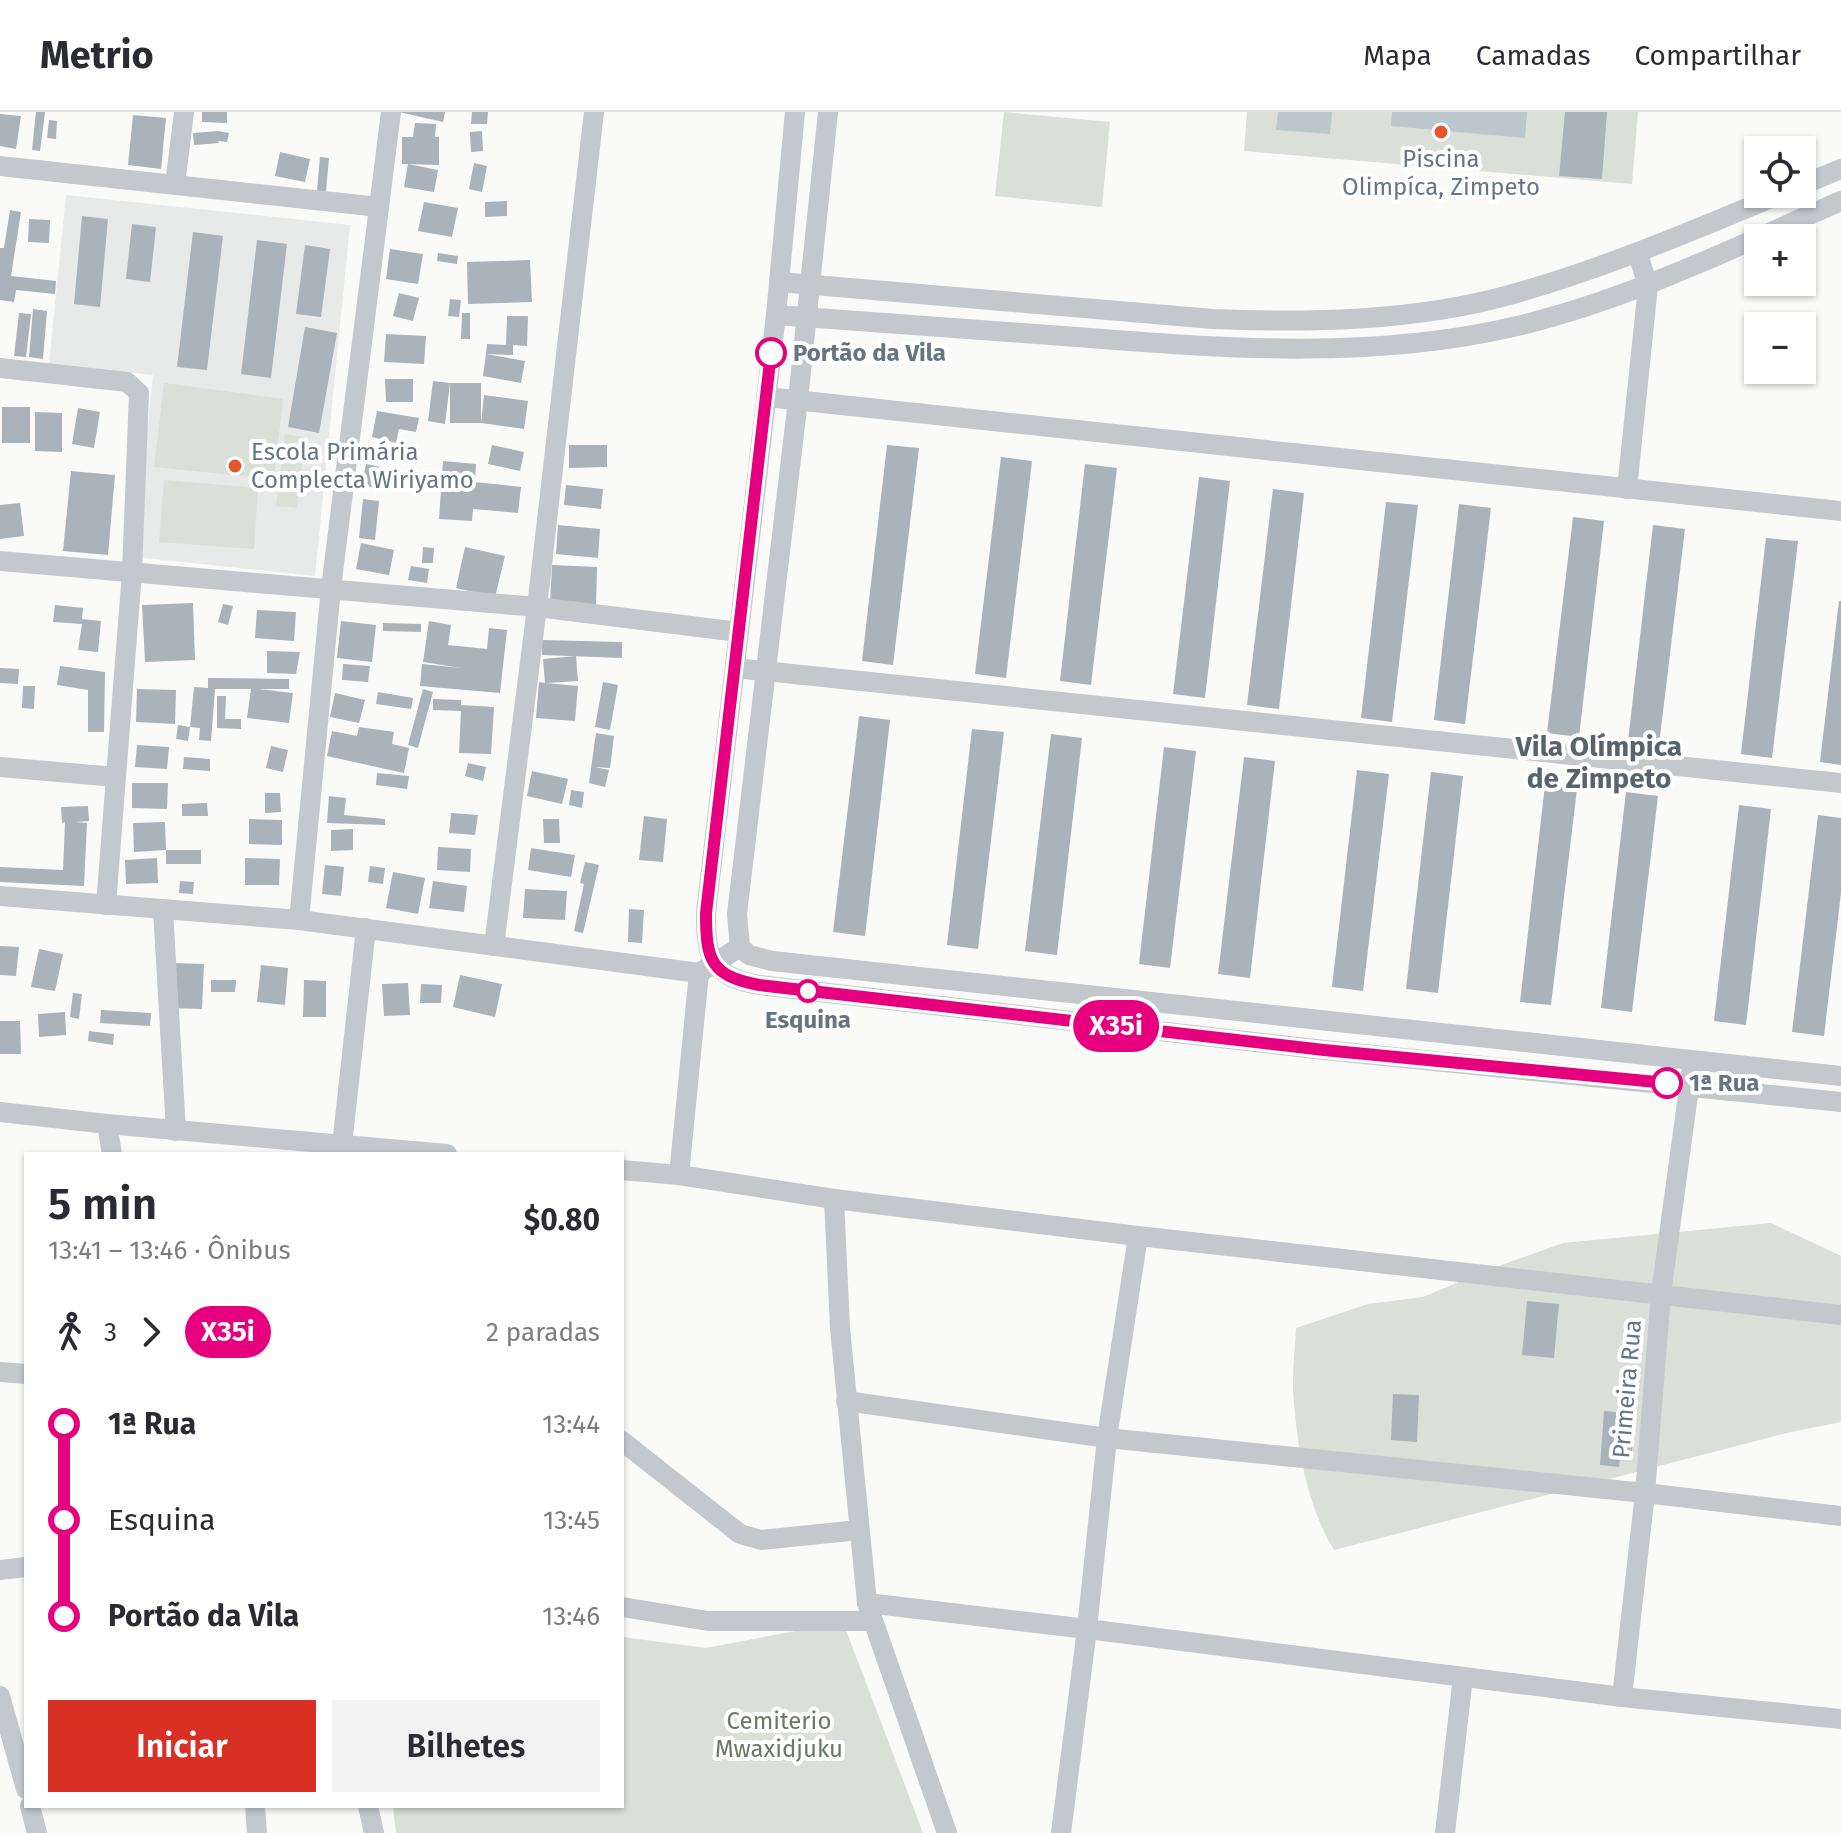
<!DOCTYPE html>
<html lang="pt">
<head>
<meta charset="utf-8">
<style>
	body { margin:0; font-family:"Fira Sans",sans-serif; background:#f2f2f3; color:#2b2b33; height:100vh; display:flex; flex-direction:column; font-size:30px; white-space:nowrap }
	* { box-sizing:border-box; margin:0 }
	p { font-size:26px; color:#7c7c81 }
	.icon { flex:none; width:44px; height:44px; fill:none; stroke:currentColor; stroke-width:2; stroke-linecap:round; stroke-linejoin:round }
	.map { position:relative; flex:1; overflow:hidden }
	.side { position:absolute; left:24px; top:1040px; width:600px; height:656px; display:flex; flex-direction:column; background:#fff; border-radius:0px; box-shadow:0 2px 6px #0004 }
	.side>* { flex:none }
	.badge { padding:0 16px; border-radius:26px; font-size:28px; line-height:52px }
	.controls { position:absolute; left:1744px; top:24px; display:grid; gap:16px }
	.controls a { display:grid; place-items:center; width:72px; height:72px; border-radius:0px; background:#fff; box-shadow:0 2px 6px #0004; font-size:40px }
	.map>.badge { position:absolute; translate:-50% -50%; box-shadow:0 0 0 4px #fff }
	.legs { display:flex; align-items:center; gap:12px; height:88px; padding:0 24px; font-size:26px }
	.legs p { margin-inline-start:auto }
	.overview { display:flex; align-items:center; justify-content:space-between; height:136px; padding:0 24px }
	h1 { font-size:44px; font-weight:600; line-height:60px }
	.primary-button { display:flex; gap:16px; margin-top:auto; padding:16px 24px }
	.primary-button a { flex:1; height:92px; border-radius:0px; background:#d93025; color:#fff; font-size:32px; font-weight:600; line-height:92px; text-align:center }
	.primary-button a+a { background:#f2f2f3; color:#2b2b33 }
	ul { padding:0 24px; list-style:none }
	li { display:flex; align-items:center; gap:28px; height:96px; font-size:30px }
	li i { display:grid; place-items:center; width:12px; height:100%; margin:0 10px; background:currentColor }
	li i::after { content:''; width:20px; height:20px; margin:-10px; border:6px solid; border-radius:50%; background:#fff }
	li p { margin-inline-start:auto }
	li:first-child i { background:linear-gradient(#0000 50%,currentColor 0) }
	li:last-child i { background:linear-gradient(currentColor 50%,#0000 0) }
	header { display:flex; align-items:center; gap:48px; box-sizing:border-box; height:112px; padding:0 40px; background:#fff; border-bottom:2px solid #e1e1e2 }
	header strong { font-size:38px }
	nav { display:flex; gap:44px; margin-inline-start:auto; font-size:28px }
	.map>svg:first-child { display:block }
</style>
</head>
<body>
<header>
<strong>Metrio</strong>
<nav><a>Mapa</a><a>Camadas</a><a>Compartilhar</a></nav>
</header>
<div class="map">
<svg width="1841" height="1721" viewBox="0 0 1841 1721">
	<rect width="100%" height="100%" fill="#fafaf8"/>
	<path fill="#e8e9e9" d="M66 83 350 113 315 464 135 445 153 263 49 252Z"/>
	<g fill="#dadfd7">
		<path d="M1004 0 1110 10 1102 95 995 84Z"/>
		<path d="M1247 0H1638L1632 72 1244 39Z"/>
		<path d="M164 271 283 287 274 367 154 355Z"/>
		<path d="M285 322 305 325 297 396 276 394Z"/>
		<path d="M164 368 258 376 254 437 159 430Z"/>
		<path d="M1771 1111 1841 1144V1310L1791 1320 1334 1438C1308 1395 1298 1341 1294 1291 1291 1267 1295 1241 1296 1216L1368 1192 1423 1185 1485 1159 1563 1131Z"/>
		<path d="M843 1510 923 1721H396L393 1694H622V1525L706 1536Z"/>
	</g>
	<g fill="#bbc7cb">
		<path d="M1278 0H1332L1330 22 1276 18Z"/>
		<path d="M1392 0H1527L1525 26 1391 14Z"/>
	</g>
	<g fill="#aab3b9">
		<path d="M36 0H45L40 39 32 38Z"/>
		<path d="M202 0H227V11L202 10Z"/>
		<path d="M399 0H445L443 10Z"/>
		<path d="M472 0H488L487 12H471Z"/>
		<path d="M1565 0H1607L1602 67 1559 64Z"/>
		<path d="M0 2 21 4 16 37 0 34Z"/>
		<path d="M133 3 166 6 161 57 128 53Z"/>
		<path d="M49 8 57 9 56 27 47 26Z"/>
		<path d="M415 11 436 12 435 25H439V53L402 52V25H413Z"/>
		<path d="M218 19 229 21 227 30 218 29 219 31 194 33 193 21Z"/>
		<path d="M482 19 483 39 471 40 470 20Z"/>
		<path d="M280 40 310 47 305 70 275 64Z"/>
		<path d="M320 45 329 46 326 80 317 79Z"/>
		<path d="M474 51 487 54 482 80 469 77Z"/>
		<path d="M408 52 438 58 434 80 404 75Z"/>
		<path d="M507 89V104L485 105V90Z"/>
		<path d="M424 90 458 96 452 125 418 119Z"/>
		<path d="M10 98 21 100 11 164 56 169 55 182 16 178 14 190 0 188V136H4Z"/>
		<path d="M82 104 108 107 100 195 74 192Z"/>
		<path d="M29 107 50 108 49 131 28 130Z"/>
		<path d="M132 112 156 115 150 170 126 167Z"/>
		<path d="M193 120 223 124 207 258 177 255Z"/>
		<path d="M257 128 287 132 271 266 241 262Z"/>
		<path d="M305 133 330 137 321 205 296 202Z"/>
		<path d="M390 137 423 142 418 172 386 167Z"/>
		<path d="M438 141 458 144 457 152 437 149Z"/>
		<path d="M530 148 532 190 468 192 467 150Z"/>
		<path d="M399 181 419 186 413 209 393 204Z"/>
		<path d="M450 187 461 188 459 205 448 204Z"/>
		<path d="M33 197 47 199 43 247 29 245Z"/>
		<path d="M19 201 31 202 26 245 14 244Z"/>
		<path d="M462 201H470V227H461Z"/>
		<path d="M507 204H528L527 234 513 233V243L486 242 487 232 506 233Z"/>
		<path d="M305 215 337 221 319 321 288 315Z"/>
		<path d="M386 222 426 224 424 252 384 250Z"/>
		<path d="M486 242 525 249 521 271 483 264Z"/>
		<path d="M385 267H413V290H386Z"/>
		<path d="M433 269 450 271 445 312 428 309Z"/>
		<rect x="450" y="271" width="31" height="40"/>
		<path d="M484 283 528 289 524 317 481 311Z"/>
		<rect x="2" y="295" width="28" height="36"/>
		<path d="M78 296 100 300 94 336 72 332Z"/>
		<path d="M377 299 419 306 416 320 399 317 396 331 372 325Z"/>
		<path d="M35 300 62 301V340L35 339Z"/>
		<path d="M492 333 524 340 520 359 488 352Z"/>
		<path d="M569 333H607V355L569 356Z"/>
		<path d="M887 333 919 336 893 553 862 549Z"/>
		<path d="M1001 345 1032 349 1006 566 975 562Z"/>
		<path d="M443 349 476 352 475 370 521 375 518 401 473 397 472 409 439 407Z"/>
		<path d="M366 352 381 355 377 376 362 373Z"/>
		<path d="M1085 352 1117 356 1091 573 1060 569Z"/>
		<path d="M71 359 115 363 108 443 63 439Z"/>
		<path d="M1199 365 1230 369 1205 586 1173 582Z"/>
		<path d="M566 373 603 377 601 397 564 393Z"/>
		<path d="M1273 377 1304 381 1279 597 1247 593Z"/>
		<path d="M363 387 379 389 375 428 359 426Z"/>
		<path d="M1386 390 1418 393 1392 610 1361 606Z"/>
		<path d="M20 391 24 424 0 427V393Z"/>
		<path d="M1459 392 1491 396 1465 612 1434 608Z"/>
		<path d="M1573 405 1604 409 1579 625 1547 621Z"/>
		<path d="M558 413 600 417 598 446 556 442Z"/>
		<path d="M1653 413 1685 417 1659 633 1628 629Z"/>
		<path d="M1766 426 1798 429 1772 646 1741 642Z"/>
		<path d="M361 431 394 438 389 463 356 457Z"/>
		<path d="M423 435 434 436 433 451H422Z"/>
		<path d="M465 435 505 444 495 485 456 476Z"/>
		<path d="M552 453 597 455 596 494 550 492Z"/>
		<path d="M411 454 429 457 427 471 408 468Z"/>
		<path d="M1839 489H1841V653L1820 650Z"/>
		<path d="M193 491 195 548 145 550 142 493Z"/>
		<path d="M223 492 233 494 228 513 218 510Z"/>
		<path d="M55 493 83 496 82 507 101 509 98 540 78 538 82 512 53 510Z"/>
		<path d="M257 498 296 500 294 529 255 526Z"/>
		<path d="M341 509 376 513 372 550 337 546Z"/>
		<path d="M429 509 451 513 448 533 487 537 489 516 507 518 500 581 420 574 422 552 461 556 423 550Z"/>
		<path d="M383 511 421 512V520L383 519Z"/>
		<path d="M542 528 622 530V546L542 543Z"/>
		<path d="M267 539 300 540 296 562 267 561Z"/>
		<path d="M576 544 578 569 546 571 578 574 575 609 536 606 539 570 545 571 543 547Z"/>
		<path d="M343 552 370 554 368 570 342 568Z"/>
		<path d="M60 554 105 560 104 620H88V578L57 573Z"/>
		<path d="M0 556 19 557 18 572 0 571Z"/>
		<path d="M208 566 289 567V577H259L293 581 289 611 247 606 251 577H215L211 629 199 628 200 616 190 615 194 575 208 576Z"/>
		<path d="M603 570 618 573 610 618 595 615Z"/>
		<path d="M23 574H35L34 597 22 596Z"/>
		<path d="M137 577 176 578 175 612 136 610Z"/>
		<path d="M423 577 433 580 418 636 408 633Z"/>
		<path d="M378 580 413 586 411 597 376 592Z"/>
		<path d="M335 581 365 588 359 611 330 605Z"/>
		<path d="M217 584H226L225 607H241V617L217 616Z"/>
		<path d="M433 587 461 588V593L494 595 491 642 459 641 461 599 433 598Z"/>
		<path d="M859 604 890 608 865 824 833 820Z"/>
		<path d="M178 613 190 615 188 629 176 627Z"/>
		<path d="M359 615 394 620 392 632 409 636 404 661 327 644 332 619 357 624Z"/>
		<path d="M972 617 1004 620 978 837 947 833Z"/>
		<path d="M596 621 614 624 610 656 595 655 609 658 605 675 589 671Z"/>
		<path d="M1051 622 1082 626 1057 843 1025 839Z"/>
		<path d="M137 633 169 635 167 657 135 655Z"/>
		<path d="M271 634 288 638 283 660 266 656Z"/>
		<path d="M1164 635 1196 639 1170 856 1139 852Z"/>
		<path d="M184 645 210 647V659L183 657Z"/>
		<path d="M1244 645 1275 649 1250 866 1218 862Z"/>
		<path d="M468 651 486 655 483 669 465 664Z"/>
		<path d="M1357 658 1389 662 1363 879 1332 875Z"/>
		<path d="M532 659 568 667 562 692 527 684Z"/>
		<path d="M1431 660 1463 664 1438 881 1406 877Z"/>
		<path d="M377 661 409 664 407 677 376 673Z"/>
		<path d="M132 671H168L167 697 132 696Z"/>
		<path d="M1545 673 1577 677 1551 893 1520 890Z"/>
		<path d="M571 678 584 680 582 696 569 693Z"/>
		<path d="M1626 680 1658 684 1632 900 1601 896Z"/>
		<path d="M265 681H280L281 700 265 701Z"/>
		<path d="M329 684 346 686 344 703 385 707V713L327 711Z"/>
		<path d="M207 691 208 704H182V692Z"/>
		<path d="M1739 693 1771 697 1746 913 1714 909Z"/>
		<path d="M88 694 89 709 76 710 87 711 84 774 0 770V755L63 758 65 710 62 711 61 695Z"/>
		<path d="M451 701 478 703 475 723 449 721Z"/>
		<path d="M1818 703 1841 706V781L1824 924 1792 920Z"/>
		<path d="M644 704 667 707 663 750 639 748Z"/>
		<path d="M249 707 282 708V733L249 732Z"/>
		<path d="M543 707H559L560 731H544Z"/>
		<path d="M165 710 166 738H201V752H166V738L134 740 133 711Z"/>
		<path d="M353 717V738L331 739V718Z"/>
		<path d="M438 735 471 737 470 760 437 758Z"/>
		<path d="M531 736 575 743 571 765 528 758Z"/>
		<path d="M157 746 158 771 126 772 125 748Z"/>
		<path d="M245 746 280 747 279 773H245Z"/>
		<path d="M585 750 599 753 583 821 574 819 584 772 580 771Z"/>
		<path d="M325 753 344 755 341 784 322 782Z"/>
		<path d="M370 754 385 756 383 772 368 770Z"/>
		<path d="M393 760 425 766 418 802 386 796Z"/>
		<path d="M180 769 194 770 193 782 179 781Z"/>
		<path d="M433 769 467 774 464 800 429 796Z"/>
		<path d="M525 777 567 779 565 808 523 806Z"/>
		<path d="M629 797 644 798 642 831 628 830Z"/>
		<path d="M0 834 19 835 16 864 0 863Z"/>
		<path d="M39 837 63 842 55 879 31 875Z"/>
		<path d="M170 851 204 852 202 897 168 896Z"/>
		<path d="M261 853 288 856 285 893 257 890Z"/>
		<path d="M460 863 502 872 495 905 453 895Z"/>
		<path d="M211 868H236L235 880H211Z"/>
		<path d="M304 868 326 869V905H303Z"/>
		<path d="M408 871 410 903 384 904 382 872Z"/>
		<path d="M421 872 442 873 441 891H420Z"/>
		<path d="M73 881 82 882 79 907 70 905Z"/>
		<path d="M101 898 151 901 150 914 100 911Z"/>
		<path d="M65 900 66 923 39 925 38 902Z"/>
		<path d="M0 909H20L21 942H0Z"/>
		<path d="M89 919 114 922 113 933 88 929Z"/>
		<path d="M1527 1189 1559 1192 1554 1246 1522 1243Z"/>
		<path d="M1393 1282 1419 1283 1417 1330 1391 1328Z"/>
		<path d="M1604 1299 1635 1302 1631 1349 1620 1348 1619 1355 1600 1353Z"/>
	</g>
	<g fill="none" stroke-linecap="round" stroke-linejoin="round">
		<g stroke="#c3c8cc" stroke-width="20">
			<path d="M795 0 776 203 706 801C706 847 711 864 759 873L1324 938 1841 990"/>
			<path d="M828 0 798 288 737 802 740 835 749 843 772 849 1841 964"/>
			<path d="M0 54 379 95"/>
			<path d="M175 73 184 0"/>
			<path d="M1802 73 1841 57"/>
			<path d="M779 170 1213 207C1309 211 1410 209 1502 185 1599 159 1689 120 1781 82"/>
			<path d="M776 203C881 211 986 219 1090 226 1231 237 1374 247 1513 215 1628 188 1733 136 1841 89"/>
			<path d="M0 256 127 270 139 281 132 460 106 793"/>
			<path d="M766 285 1841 399"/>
			<path d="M1627 377 1648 174 1638 142"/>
			<path d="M0 449 537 495 739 520"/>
			<path d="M735 556 1841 671"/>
			<path d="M0 655 116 665"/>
			<path d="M0 784 299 808 699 861 740 835"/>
			<path d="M163 798 176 1019"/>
			<path d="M299 808 331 476 391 0"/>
			<path d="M494 834 537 495 594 0"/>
			<path d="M0 1000 107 1012 447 1042"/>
			<path d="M107 1012 112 1042"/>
			<path d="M341 1042 366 816"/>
			<path d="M622 1058 679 1063 834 1087 840 1216 867 1491 947 1721"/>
			<path d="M679 1063 699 861"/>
			<path d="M834 1087 1138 1124 1841 1203"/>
			<path d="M1138 1124 1107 1326 1087 1517 1622 1585 1841 1607"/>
			<path d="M0 1260 26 1262"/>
			<path d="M846 1289 1107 1326 1645 1381 1841 1404"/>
			<path d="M622 1329 740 1422 761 1428 859 1418"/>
			<path d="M0 1458 26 1455"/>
			<path d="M867 1491 1087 1517 1061 1721"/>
			<path d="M622 1495 708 1509H873"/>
			<path d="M0 1584 26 1677"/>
			<path d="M1622 1585 1645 1381 1661 1182 1691 961"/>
			<path d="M30 1694 37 1721"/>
			<path d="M255 1694 257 1721"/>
			<path d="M368 1694 374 1721"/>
			<path d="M1445 1721 1463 1565"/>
		</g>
	</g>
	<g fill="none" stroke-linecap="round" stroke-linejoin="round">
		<g stroke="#fff" stroke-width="18">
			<path id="line-1" d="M771 241 706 801C706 847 710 864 759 873L1324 938 1667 971"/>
		</g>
		<use href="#line-1" stroke="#e6007e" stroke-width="12"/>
	</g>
	<g fill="#e4572e" stroke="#fff" stroke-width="3">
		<circle cx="1441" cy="20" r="8"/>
		<circle cx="235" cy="354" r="8"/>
	</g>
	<g fill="#fff" stroke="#e6007e" stroke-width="4">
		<circle cx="771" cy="241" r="14"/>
		<circle cx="808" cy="879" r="10"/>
		<circle cx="1667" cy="971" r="14"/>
	</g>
	<g text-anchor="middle" stroke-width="8" stroke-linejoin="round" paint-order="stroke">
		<g font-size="24" fill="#657683" stroke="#fff">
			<text x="1441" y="55">Piscina<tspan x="1441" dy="28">Olimpíca, Zimpeto</tspan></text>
			<text x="251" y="348" text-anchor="start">Escola Primária<tspan x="251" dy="28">Complecta Wiriyamo</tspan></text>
		</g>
		<g font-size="24" font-weight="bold" fill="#657683" stroke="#fff" text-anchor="start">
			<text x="793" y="249">Portão da Vila</text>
			<text x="808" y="916" text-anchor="middle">Esquina</text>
			<text x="1689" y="979">1ª Rua</text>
		</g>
		<g font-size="24" fill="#657683" stroke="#fff">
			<text transform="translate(1627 1277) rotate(-85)" y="8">Primeira Rua</text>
		</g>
		<g font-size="24" fill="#687a64" stroke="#fff">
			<text x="779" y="1617">Cemiterio<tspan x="779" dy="28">Mwaxidjuku</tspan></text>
		</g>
		<g font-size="28" font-weight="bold" fill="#57646e" stroke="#fff">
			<text x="1599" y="644">Vila Olímpica<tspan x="1599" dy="32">de Zimpeto</tspan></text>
		</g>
	</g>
</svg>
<div class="controls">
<a><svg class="icon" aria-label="locate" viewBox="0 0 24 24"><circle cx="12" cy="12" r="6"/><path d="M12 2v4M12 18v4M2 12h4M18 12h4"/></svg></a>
<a>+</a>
<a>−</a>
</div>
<b class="badge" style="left:1116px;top:914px;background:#e6007e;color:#fff">X35i</b>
<section class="side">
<div class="overview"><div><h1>5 min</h1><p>13:41 – 13:46 · Ônibus</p></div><b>$0.80</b></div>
<div class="legs"><svg class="icon" aria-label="walk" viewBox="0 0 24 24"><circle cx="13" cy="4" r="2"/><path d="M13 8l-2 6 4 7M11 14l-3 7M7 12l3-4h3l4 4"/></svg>3<svg class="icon" aria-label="forward" viewBox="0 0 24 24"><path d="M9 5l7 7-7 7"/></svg><b class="badge" style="background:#e6007e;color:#fff">X35i</b><p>2 paradas</p></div>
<ul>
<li><i style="color:#e6007e"></i><b>1ª Rua</b><p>13:44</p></li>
<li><i style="color:#e6007e"></i><span>Esquina</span><p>13:45</p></li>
<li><i style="color:#e6007e"></i><b>Portão da Vila</b><p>13:46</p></li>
</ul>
<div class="primary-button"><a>Iniciar</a><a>Bilhetes</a></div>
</section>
</div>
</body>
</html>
